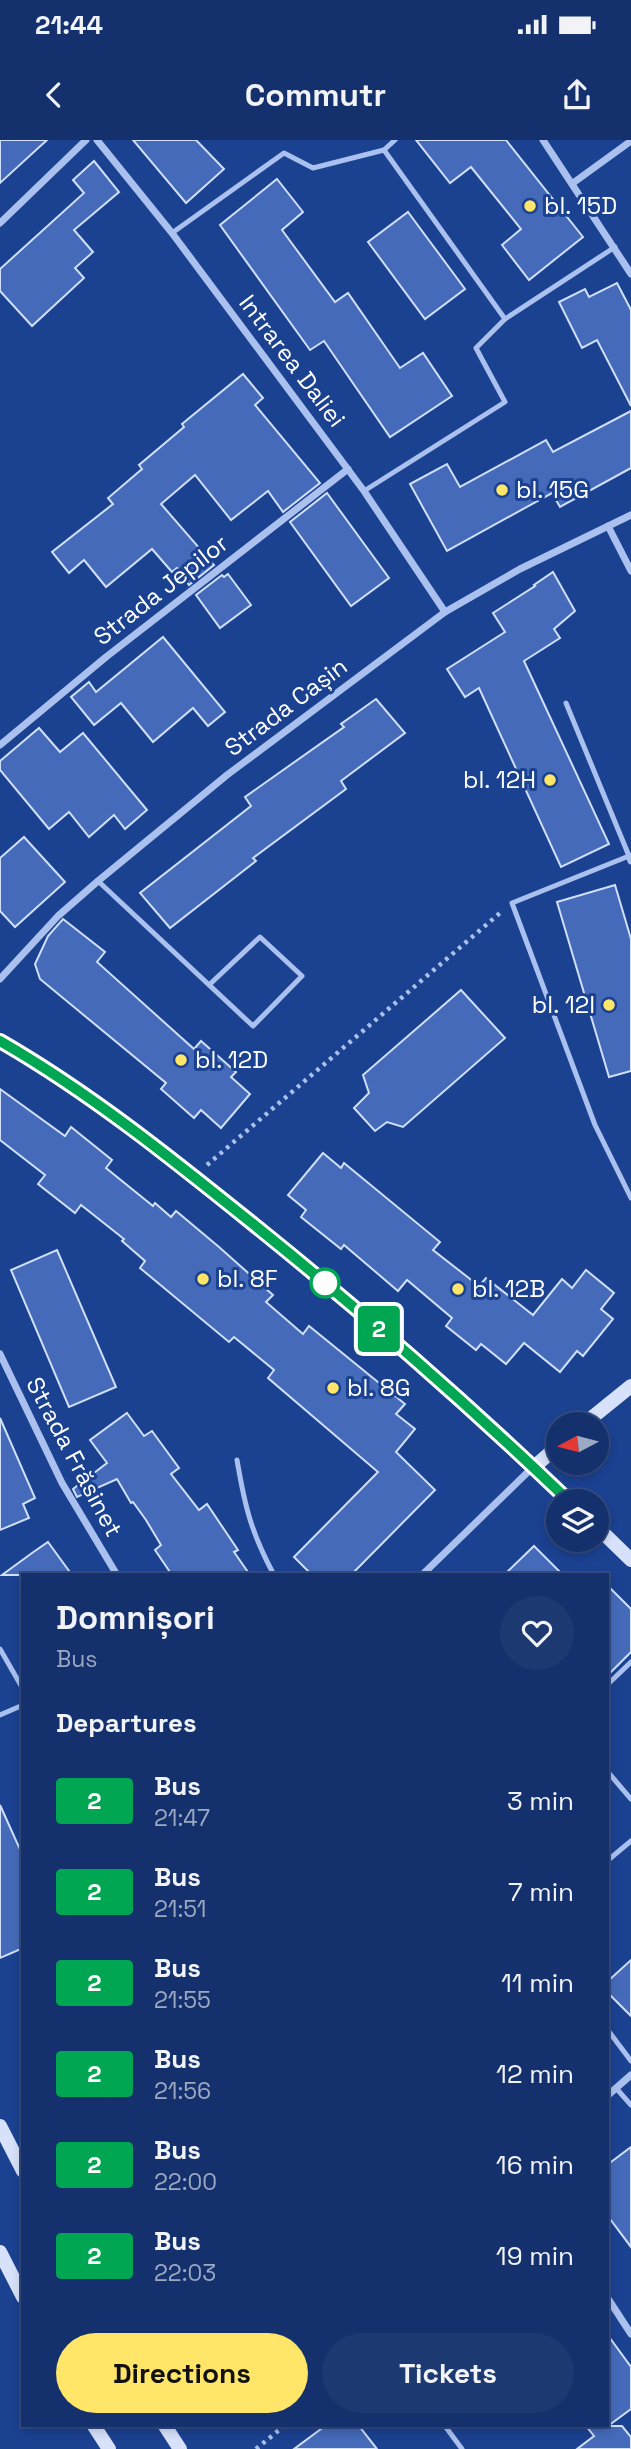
<!DOCTYPE html>
<html lang="en">
<head>
<meta charset="utf-8">
<style>
	body { margin:0; font-family:"Space Grotesk",sans-serif; background:#1d3972; color:#f1f3f6; height:100vh; display:flex; flex-direction:column; font-size:26px; white-space:nowrap }
	* { box-sizing:border-box; margin:0 }
	p { font-size:23px; color:#9da9c2 }
	.icon { flex:none; width:38px; height:38px; fill:none; stroke:currentColor; stroke-width:2; stroke-linecap:round; stroke-linejoin:round }
	.map { position:relative; flex:1; overflow:hidden }
	.panel { position:absolute; left:21px; top:1433px; width:588px; height:854px; display:flex; flex-direction:column; background:#14316d; border-radius:0px; box-shadow:0 4px 10px #0003,0 0 0 2px #334c80 }
	.panel>* { flex:none }
	.badge { padding:0 14px; border-radius:5px; font-size:24px; line-height:46px }
	.needle { width:46px; rotate:263deg }
	.fabs { position:absolute; left:546px; top:1272px; display:grid; gap:14px }
	.fabs a { display:grid; place-items:center; width:63px; height:63px; border-radius:50%; background:#14316d; box-shadow:0 4px 10px #0003,0 0 0 2px #334c80; font-size:35px }
	.map>.badge { position:absolute; translate:-50% -50%; box-shadow:0 0 0 4px #fff }
	h2 { padding:0 35px; font-size:26px; line-height:63px }
	.round { display:grid; place-items:center; flex:none; width:74px; height:74px; border-radius:37px; background:#1d3972 }
	.summary { display:flex; align-items:center; justify-content:space-between; height:119px; padding:0 35px }
	h1 { font-size:33px; font-weight:700; line-height:52px }
	.cta { display:flex; gap:14px; margin-top:auto; padding:14px 35px }
	.cta a { flex:1; height:80px; border-radius:42px; background:#ffe568; color:#111; font-size:28px; font-weight:700; line-height:80px; text-align:center }
	.cta a+a { background:#1d3972; color:#f1f3f6 }
	ul { padding:0; list-style:none }
	li { display:flex; align-items:center; gap:21px; height:91px; padding:0 35px }
	li div { flex:1 }
	li b { display:block; font-size:26px }
	li em { font-style:normal }
	li .badge { min-width:77px; font-weight:700; text-align:center }
	.status { display:flex; justify-content:space-between; align-items:center; height:49px; padding:0 35px; background:#14316d; direction:ltr }
	.status svg { height:19px; fill:currentColor }
	header { display:flex; justify-content:space-between; align-items:center; height:91px; padding:0 35px; background:#14316d; font-size:32px; font-weight:700 }
	.map>svg:first-child { display:block }
</style>
</head>
<body>
<div class="status"><b>21:44</b><svg viewBox="0 0 49 12"><path d="M0 12V9h3v3zM5 12V6h3v6zM10 12V3h3v9zM15 12V0h3v12zM26 1h20v11H26zM47 4h2v5h-2z"/></svg></div>
<header><svg class="icon" aria-label="back" viewBox="0 0 24 24"><path d="M15 5l-7 7 7 7"/></svg>Commutr<svg class="icon" aria-label="share" viewBox="0 0 24 24"><path d="M12 15V3M7 8l5-5 5 5M5 13v7h14v-7"/></svg></header>
<div class="map">
<svg width="631" height="2309" viewBox="0 0 631 2309">
	<rect width="100%" height="100%" fill="#1b4191"/>
	<g fill="#446ab9" stroke="#d0dffa" stroke-width="2">
		<path d="M0 0H47L0 43Z"/>
		<path d="M133 0H196L224 29 186 63Z"/>
		<path d="M416 0H506L583 97 529 140 502 105 521 89 471 27 450 43Z"/>
		<path d="M94 21 119 52 74 90 93 112 75 128 84 138 32 186 0 151V129L84 53 73 40Z"/>
		<path d="M277 39 303 72 282 90 335 162 348 153 400 228 423 213 452 256 390 297 324 201 310 210 220 85Z"/>
		<path d="M408 72 465 149 425 179 368 102Z"/>
		<path d="M617 143 631 170V266L597 200 582 208 559 162 585 149 589 157Z"/>
		<path d="M243 234 263 258 255 265 320 343 283 372 268 351 231 380 195 335 161 364 214 425 189 445 177 428 172 432 152 409 106 447 84 420 69 433 52 412 113 364 108 358 142 329 139 325 184 287 182 284Z"/>
		<path d="M631 271V328L560 367 552 353 447 411 410 344 447 324 460 347 546 300 553 312Z"/>
		<path d="M327 353 389 438 351 466 290 382Z"/>
		<path d="M553 432 575 471 554 489 560 498 524 521 609 704 561 727 479 548 465 557 447 529 505 492 493 473 535 446 534 445Z"/>
		<path d="M228 434 251 465 220 488 196 455 222 435 224 437Z"/>
		<path d="M163 497 225 572 208 586 193 568 153 602 121 563 94 585 71 557 89 542 96 552Z"/>
		<path d="M376 559 405 593 341 641 346 649 253 718 256 721 170 788 140 753 251 666 245 657 344 587 341 584Z"/>
		<path d="M39 588 60 612 83 593 147 670 125 689 114 675 89 697 69 672 49 689 0 630V621Z"/>
		<path d="M24 697 65 742 15 787 0 771V718Z"/>
		<path d="M615 745 631 799V931L609 937 557 762Z"/>
		<path d="M63 779 105 812 97 822 194 909 201 901 236 932 231 937 250 954 221 988 201 970 194 978 161 949 166 943 40 839 35 824 48 796Z"/>
		<path d="M461 850 505 898 403 987 387 982 375 991 354 968 369 953 363 935Z"/>
		<path d="M0 949 65 996 71 987 112 1020 106 1028 153 1066 155 1063 171 1077 176 1071 219 1107 273 1155 266 1162 303 1194 309 1186 405 1264 396 1274 415 1289 396 1312 435 1350 351 1435H312L294 1417 378 1332 268 1238 274 1230 234 1197 229 1202 140 1128 145 1121 122 1101 124 1099 81 1065 75 1073 38 1044 45 1035 0 1000Z"/>
		<path d="M323 1013 341 1028 344 1023 440 1102 433 1110 479 1146 486 1138 533 1175 562 1139 572 1148 586 1130 614 1153 601 1169 613 1179 583 1216 577 1211 560 1232 524 1203 506 1224 481 1204 476 1210 446 1186 452 1178 407 1140 398 1151 344 1105 341 1109 301 1077 306 1070 288 1055Z"/>
		<path d="M57 1110 116 1247 69 1267 11 1130Z"/>
		<path d="M127 1273 144 1296 152 1291 179 1328 171 1334 199 1370 207 1364 238 1410 234 1412 250 1435H172L155 1410 161 1405 146 1380 133 1362 131 1363 117 1339 77 1357 73 1349 107 1323 90 1300Z"/>
		<path d="M0 1278 35 1358 23 1364 29 1378 0 1390Z"/>
		<path d="M48 1402 72 1435H2L32 1413Z"/>
		<path d="M534 1406 563 1435H504Z"/>
		<path d="M607 1445 631 1469V1512L607 1536Z"/>
		<path d="M0 1665 23 1716V1808L0 1818Z"/>
		<path d="M631 1820V1876L607 1852V1842Z"/>
		<path d="M631 2007V2107L607 2075V2025Z"/>
		<path d="M607 2194 631 2227V2269L608 2286H622L631 2297V2309H577L594 2296 586 2286H607Z"/>
		<path d="M325 2286H359L377 2309H294Z"/>
	</g>
	<g fill="none" stroke-linecap="round" stroke-linejoin="round">
		<g stroke="#aac1ef" stroke-width="4.5" stroke-dasharray="3.5 5" stroke-linecap="butt">
			<path d="M207 1025 500 773"/>
			<path d="M256 2309 284 2286"/>
		</g>
		<g stroke="#aac1ef" stroke-width="5">
			<path d="M384 10 505 179"/>
			<path d="M172 93 284 13 313 28 384 10 395 0"/>
			<path d="M364 351 505 262 476 208 505 179 615 107"/>
			<path d="M566 563 629 716 512 763 595 985 631 1058"/>
			<path d="M98 741 253 886 302 836 260 797 209 845"/>
			<path d="M237 1320C245 1367 251 1392 274 1435"/>
			<path d="M0 1509 23 1549"/>
			<path d="M607 1545 631 1522"/>
			<path d="M0 1575 23 1565"/>
			<path d="M607 1631 631 1659"/>
			<path d="M607 1721 631 1701"/>
			<path d="M607 1889 631 1921"/>
			<path d="M616 1948 631 1965"/>
			<path d="M445 2286 462 2309"/>
		</g>
		<g stroke="#aac1ef" stroke-width="7">
			<path d="M97 0 172 93 364 351 445 472"/>
			<path d="M543 0 631 134"/>
			<path d="M573 43 631 1"/>
			<path d="M0 83 86 0"/>
			<path d="M608 386 631 431"/>
			<path d="M0 605 106 517 348 329"/>
			<path d="M629 716 631 721"/>
			<path d="M0 839 58 776 98 741 227 635 445 472 520 429 631 375"/>
			<path d="M0 1214 62 1343 117 1435"/>
			<path d="M422 1435 533 1327"/>
			<path d="M607 1956 631 1935"/>
			<path d="M607 2157 631 2194"/>
		</g>
		<g stroke="#d7e2fa" stroke-width="14">
			<path d="M0 901C90 954 173 1019 254 1085 363 1173 469 1265 570 1362"/>
			<path d="M584 1284 631 1246"/>
			<path d="M534 1327 558 1306"/>
			<path d="M597 1387 631 1420"/>
			<path d="M0 1986 23 2031"/>
			<path d="M0 2112 23 2157"/>
			<path d="M94 2286 109 2309"/>
			<path d="M165 2286 180 2309"/>
		</g>
	</g>
	<g fill="none" stroke-linecap="round" stroke-linejoin="round">
		<g stroke="#fff" stroke-width="16">
			<path id="line" d="M0 901C92 954 176 1022 258 1088 366 1175 470 1266 570 1362"/>
		</g>
		<use href="#line" stroke="#00a651" stroke-width="10"/>
	</g>
	<g fill="#ffe568" stroke="#1b4191" stroke-width="2.5">
		<circle cx="530" cy="66" r="7"/>
		<circle cx="502" cy="350" r="7"/>
		<circle cx="550" cy="640" r="7"/>
		<circle cx="609" cy="865" r="7"/>
		<circle cx="181" cy="920" r="7"/>
		<circle cx="203" cy="1139" r="7"/>
		<circle cx="458" cy="1149" r="7"/>
		<circle cx="333" cy="1248" r="7"/>
	</g>
	<circle fill="#fff" stroke="#00a651" stroke-width="3.5" cx="325" cy="1143" r="14"/>
	<g text-anchor="middle" stroke-width="6" stroke-linejoin="round" paint-order="stroke">
		<g font-size="24" fill="#fff" stroke="#1b4191" text-anchor="start">
			<text x="544" y="74">bl. 15D</text>
			<text x="516" y="358">bl. 15G</text>
			<text x="536" y="648" text-anchor="end">bl. 12H</text>
			<text x="595" y="873" text-anchor="end">bl. 12I</text>
			<text x="195" y="928">bl. 12D</text>
			<text x="217" y="1147">bl. 8F</text>
			<text x="472" y="1157">bl. 12B</text>
			<text x="347" y="1256">bl. 8G</text>
		</g>
		<g font-size="24" fill="#fff" stroke="#1b4191">
			<text transform="translate(292 221) rotate(53)" y="8">Intrarea Daliei</text>
			<text transform="translate(161 450) rotate(-38)" y="8">Strada Jepilor</text>
			<text transform="translate(286 567) rotate(-37)" y="8">Strada Cașin</text>
			<text transform="translate(74 1317) rotate(62)" y="8">Strada Frăsinet</text>
		</g>
	</g>
</svg>
<div class="fabs">
<a><svg class="needle" viewBox="-14 -14 28 28"><path d="M0-13l5 13h-10z" fill="#e53935"/><path d="M0 13l5-13h-10z" fill="#9da9c2"/></svg></a>
<a><svg class="icon" aria-label="layers" viewBox="0 0 24 24"><path d="M12 4l9 5-9 5-9-5zM3 14l9 5 9-5"/></svg></a>
</div>
<b class="badge" style="left:379px;top:1189px;background:#00a651;color:#fff">2</b>
<section class="panel">
<div class="summary"><div><h1>Domnișori</h1><p>Bus</p></div><a class="round"><svg class="icon" aria-label="heart" viewBox="0 0 24 24"><path d="M12 20l-8-8c-3-5 5-10 8-4 3-6 11-1 8 4z"/></svg></a></div>
<h2>Departures</h2>
<ul>
<li><span class="badge" style="background:#00a651;color:#fff">2</span><div><b>Bus</b><p>21:47</p></div><em>3 min</em></li>
<li><span class="badge" style="background:#00a651;color:#fff">2</span><div><b>Bus</b><p>21:51</p></div><em>7 min</em></li>
<li><span class="badge" style="background:#00a651;color:#fff">2</span><div><b>Bus</b><p>21:55</p></div><em>11 min</em></li>
<li><span class="badge" style="background:#00a651;color:#fff">2</span><div><b>Bus</b><p>21:56</p></div><em>12 min</em></li>
<li><span class="badge" style="background:#00a651;color:#fff">2</span><div><b>Bus</b><p>22:00</p></div><em>16 min</em></li>
<li><span class="badge" style="background:#00a651;color:#fff">2</span><div><b>Bus</b><p>22:03</p></div><em>19 min</em></li>
</ul>
<div class="cta"><a>Directions</a><a>Tickets</a></div>
</section>
</div>
</body>
</html>
